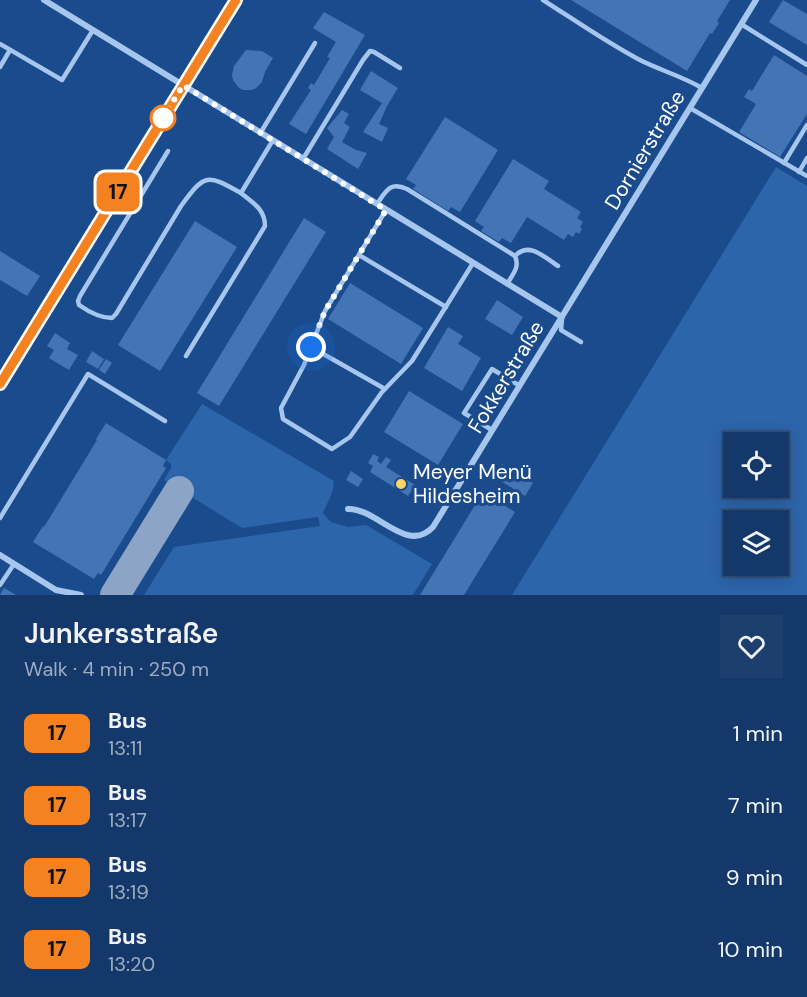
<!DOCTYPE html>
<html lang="en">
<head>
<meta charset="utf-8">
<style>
	body { margin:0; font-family:"DM Sans",sans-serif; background:#1d3f70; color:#f1f3f6; height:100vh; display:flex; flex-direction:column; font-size:22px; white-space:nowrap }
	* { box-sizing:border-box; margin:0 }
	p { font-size:20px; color:#9dacc1 }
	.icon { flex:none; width:33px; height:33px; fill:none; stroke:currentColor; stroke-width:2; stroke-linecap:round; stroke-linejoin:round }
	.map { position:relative; height:595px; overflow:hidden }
	.drawer { display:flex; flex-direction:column; background:#14386a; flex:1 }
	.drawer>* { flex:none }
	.badge { padding:0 12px; border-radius:9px; font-size:21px; line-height:39px }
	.buttons { position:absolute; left:723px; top:432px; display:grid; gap:12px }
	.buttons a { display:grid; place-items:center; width:66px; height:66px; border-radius:0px; background:#14386a; box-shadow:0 3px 15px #0003,0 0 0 2px #33527e; font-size:30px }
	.you { position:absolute; width:30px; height:30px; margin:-15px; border:4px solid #fff; border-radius:50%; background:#1a73e8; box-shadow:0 0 0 9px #1a73e833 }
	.map>.badge { position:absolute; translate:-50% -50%; box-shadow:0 0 0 3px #fff }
	.round { display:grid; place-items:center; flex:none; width:63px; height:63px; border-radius:0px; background:#1d3f70 }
	.overview { display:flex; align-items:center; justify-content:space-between; height:102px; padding:0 24px }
	h1 { font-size:28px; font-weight:600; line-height:45px }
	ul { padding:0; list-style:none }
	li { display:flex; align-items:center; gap:18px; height:72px; padding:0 24px }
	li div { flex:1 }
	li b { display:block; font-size:22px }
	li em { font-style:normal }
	li .badge { min-width:66px; font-weight:700; text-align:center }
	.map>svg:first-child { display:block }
</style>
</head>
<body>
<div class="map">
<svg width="807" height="595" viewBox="0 0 807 595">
	<rect width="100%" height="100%" fill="#1a4b8d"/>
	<g fill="#2d65ab" fill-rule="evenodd">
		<path d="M776 167 807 186V595H512ZM734 442H778V488H734ZM734 520H778V566H734Z"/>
		<path d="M202 404 334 481C333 496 328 500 323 513L331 522 341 525 348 527 366 525 432 564 413 595H144L174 547 320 526 318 517 242 528 164 480 171 468V464L166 460Z"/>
	</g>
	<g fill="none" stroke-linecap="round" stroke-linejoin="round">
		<path stroke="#8ca5c6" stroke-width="30" d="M115 595 179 491"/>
	</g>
	<g fill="#4375b5">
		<path d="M571 0H730L717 21 719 23 712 34 710 33 687 71Z"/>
		<path d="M783 0 807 14V45L769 22Z"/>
		<path d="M324 12 365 35 306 134 289 124 311 90 308 88 311 83 314 85 330 58 327 57 336 42 313 28Z"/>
		<path d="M246 50 262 51 273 58 265 72 262 82 256 88 252 90H243L239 88 233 80 232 75 234 66Z"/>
		<path d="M774 55 807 76V114L780 157 739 132 756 104 744 97 749 89 752 91Z"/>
		<path d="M371 71 398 88 387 106 379 124 388 128 382 142 363 132 382 103 360 90Z"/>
		<path d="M342 110 349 114 344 123 350 127 342 142 356 150 367 153 358 169 327 149 334 137 327 128Z"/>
		<path d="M445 117 498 150 460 212 451 207 448 211 413 189 416 185 406 179Z"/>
		<path d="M513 159 549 181 544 189 581 212 577 218 583 222 580 227 582 229 579 234 576 232 573 237 568 234 564 240 527 217 511 243 502 238 499 242 481 231 484 227 475 221Z"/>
		<path d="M304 218 326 232 219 406 197 393Z"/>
		<path d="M195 221 237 247 160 371 118 345Z"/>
		<path d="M0 251 40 276 27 296 0 280Z"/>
		<path d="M350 283 423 328 401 364 328 319Z"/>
		<path d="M497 300 523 317 512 335 485 319Z"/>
		<path d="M448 327 463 336 458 344 481 358 462 391 424 368Z"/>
		<path d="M55 333 70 343 67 349 78 355 69 370 49 358 54 350 47 346Z"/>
		<path d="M92 351 104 359 98 369 86 362Z"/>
		<path d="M106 359 112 363 105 374 99 370Z"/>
		<path d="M409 391 463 424 438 465 384 432Z"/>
		<path d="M106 423 166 460 163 466 166 468 101 575 98 573 94 579 33 542 43 526 44 527 97 440 96 439Z"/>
		<path d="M373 454 379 457 377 461 381 464 386 457 391 460 386 467 415 485 408 496 370 472 373 466 368 463Z"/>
		<path d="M502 464 533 483 525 496 494 477Z"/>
		<path d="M351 471 363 479 358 487 346 480Z"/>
		<path d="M483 492 515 512 464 595H420Z"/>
		<path d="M4 588 16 595H0Z"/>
	</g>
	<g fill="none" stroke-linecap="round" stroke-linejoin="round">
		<g stroke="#a6c6ee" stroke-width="4.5">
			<path d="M543 0C573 19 606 42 638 59 659 70 682 76 702 88"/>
			<path d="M741 24 807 65"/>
			<path d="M0 44 62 80 93 30"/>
			<path d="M0 67 10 50"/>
			<path d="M690 108 807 176"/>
			<path d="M261 132 315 43"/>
			<path d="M168 151 80 296 78 301 79 305C89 312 100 318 112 318L116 314 181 206C205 173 207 174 241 193"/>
			<path d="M303 159 363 60 370 51 374 52 400 68"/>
			<path d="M784 163 807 125"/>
			<path d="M799 172 807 158"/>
			<path d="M377 204C386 191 390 181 407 189L515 256C520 267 513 274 507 284"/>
			<path d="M386 210 325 311 304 365 281 408 283 419 332 449 350 437 382 392 412 361 473 263"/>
			<path d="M359 255 446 307"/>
			<path d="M515 256C529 241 544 257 558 266"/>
			<path d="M562 319 561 330 581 342"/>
			<path d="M311 347 385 389"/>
			<path d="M186 356 265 226C265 209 253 203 241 193L273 140"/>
			<path d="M492 430 464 413 492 369 520 386"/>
			<path d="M0 518 88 374 165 421"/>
			<path d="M0 585 14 564"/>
		</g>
		<g stroke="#a6c6ee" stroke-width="6">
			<path d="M44 0 562 317"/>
			<path d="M0 384 236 0"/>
			<path d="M348 509C377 508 407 555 433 527L756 0"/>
			<path d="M0 555 56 590 81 595"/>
		</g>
	</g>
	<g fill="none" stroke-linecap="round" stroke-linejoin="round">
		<g stroke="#fff" stroke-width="14">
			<path id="line" d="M0 384 236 0"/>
		</g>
		<use href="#line" stroke="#f58220" stroke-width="9"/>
		<path stroke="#fff" stroke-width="6" stroke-dasharray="0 10.8" d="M163 118 183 85 386 210 325 311 311 347"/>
	</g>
	<circle fill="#fff" stroke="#f58220" stroke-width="3" cx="163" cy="118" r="12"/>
	<circle fill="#ffd363" stroke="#1a4b8d" stroke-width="2" cx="401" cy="484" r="6"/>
	<g text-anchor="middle" stroke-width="6" stroke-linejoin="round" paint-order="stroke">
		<g font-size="21" fill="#fff" stroke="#1a4b8d">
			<text transform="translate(645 150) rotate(-59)" y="7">Dornierstraße</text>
			<text transform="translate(506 377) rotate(-59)" y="7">Fokkerstraße</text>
		</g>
		<g font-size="21" fill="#fff" stroke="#1a4b8d" text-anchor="start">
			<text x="413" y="479">Meyer Menü<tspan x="413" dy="24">Hildesheim</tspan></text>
		</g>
	</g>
</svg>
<div class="buttons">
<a><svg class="icon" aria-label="locate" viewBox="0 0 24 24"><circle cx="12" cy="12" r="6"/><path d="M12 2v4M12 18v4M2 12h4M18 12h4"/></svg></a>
<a><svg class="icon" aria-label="layers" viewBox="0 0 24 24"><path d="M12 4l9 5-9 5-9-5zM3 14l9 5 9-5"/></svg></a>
</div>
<div class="you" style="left:311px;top:347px"></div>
<b class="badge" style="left:118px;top:192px;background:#f58220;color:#111">17</b>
</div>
<section class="drawer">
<div class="overview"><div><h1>Junkersstraße</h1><p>Walk · 4 min · 250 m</p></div><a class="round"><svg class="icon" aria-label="heart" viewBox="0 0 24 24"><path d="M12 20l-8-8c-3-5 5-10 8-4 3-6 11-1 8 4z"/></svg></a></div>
<ul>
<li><span class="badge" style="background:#f58220;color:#111">17</span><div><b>Bus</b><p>13:11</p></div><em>1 min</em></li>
<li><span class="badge" style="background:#f58220;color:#111">17</span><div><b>Bus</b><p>13:17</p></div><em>7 min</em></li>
<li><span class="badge" style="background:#f58220;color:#111">17</span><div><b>Bus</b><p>13:19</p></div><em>9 min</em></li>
<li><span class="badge" style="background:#f58220;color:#111">17</span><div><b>Bus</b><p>13:20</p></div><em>10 min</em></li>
</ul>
</section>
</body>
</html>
